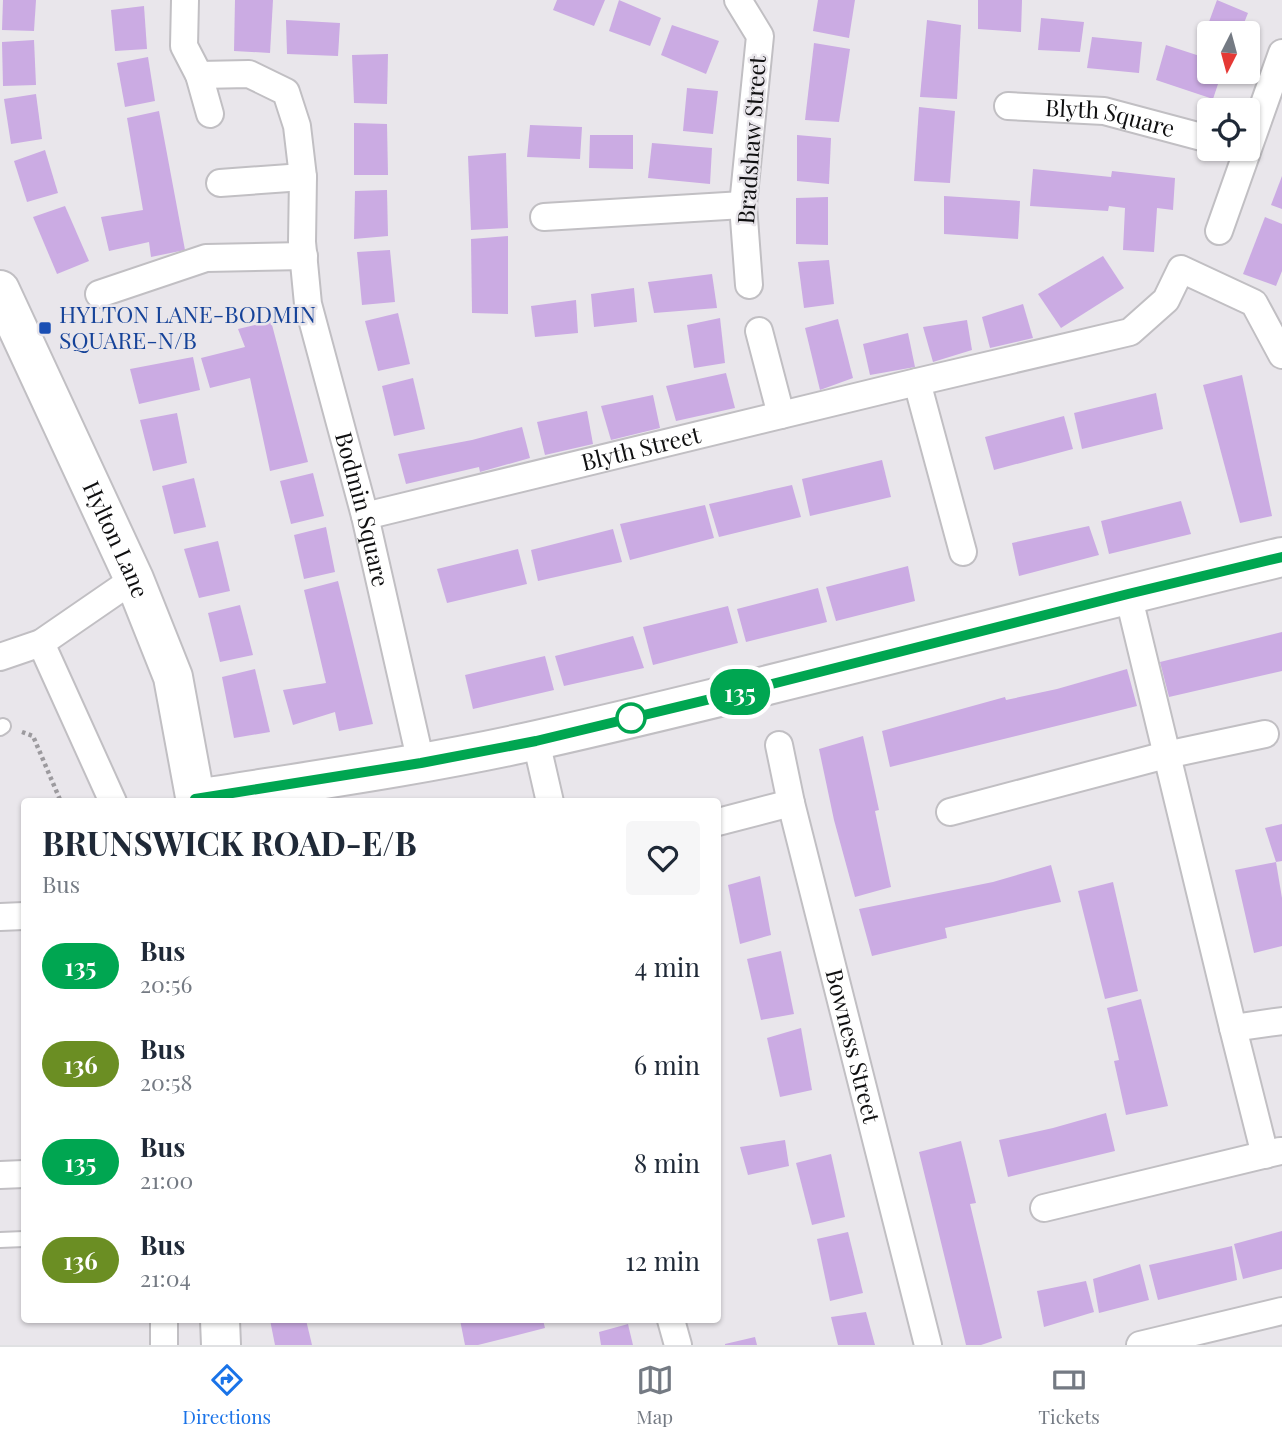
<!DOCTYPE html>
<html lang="en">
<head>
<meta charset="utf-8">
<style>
	body { margin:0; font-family:"Playfair Display",serif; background:#f6f6f7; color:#1f2937; height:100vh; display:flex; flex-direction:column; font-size:26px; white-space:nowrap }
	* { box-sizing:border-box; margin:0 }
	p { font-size:23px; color:#747a83 }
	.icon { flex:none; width:38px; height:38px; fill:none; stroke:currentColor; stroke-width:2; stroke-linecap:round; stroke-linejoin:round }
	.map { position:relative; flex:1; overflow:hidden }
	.drawer { position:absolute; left:21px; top:798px; width:700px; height:525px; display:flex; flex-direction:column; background:#fff; border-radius:7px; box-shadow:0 2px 5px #0004 }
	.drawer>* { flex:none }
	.badge { padding:0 14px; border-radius:23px; font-size:24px; line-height:46px }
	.needle { width:46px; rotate:186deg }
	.controls { position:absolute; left:1197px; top:21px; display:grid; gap:14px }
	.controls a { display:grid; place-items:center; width:63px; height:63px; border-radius:7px; background:#fff; box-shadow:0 2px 5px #0004; font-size:35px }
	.map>.badge { position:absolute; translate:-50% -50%; box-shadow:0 0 0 4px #fff }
	.round { display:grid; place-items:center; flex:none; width:74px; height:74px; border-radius:7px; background:#f6f6f7 }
	.headline { display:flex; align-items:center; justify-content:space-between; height:119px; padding:0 21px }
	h1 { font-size:33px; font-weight:700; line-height:52px }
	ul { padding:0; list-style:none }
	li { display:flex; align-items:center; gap:21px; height:98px; padding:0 21px }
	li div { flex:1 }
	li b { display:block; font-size:26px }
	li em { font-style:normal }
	li .badge { min-width:77px; font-weight:700; text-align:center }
	.tabs { display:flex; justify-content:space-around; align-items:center; height:98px; border-top:2px solid #e0e1e3; background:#fff; font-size:19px; color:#747a83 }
	.tabs a { display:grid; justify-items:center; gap:4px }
	.tabs .selected { color:#1a73e8 }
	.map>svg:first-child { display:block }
</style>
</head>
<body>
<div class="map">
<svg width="1282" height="1345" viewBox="0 0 1282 1345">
	<rect width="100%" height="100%" fill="#e9e6eb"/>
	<g fill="#cbabe3">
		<path d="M3 0H36L34 31 2 30Z"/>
		<path d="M235 0H273L270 53 234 51Z"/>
		<path d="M557 0H605L594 26 553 10Z"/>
		<path d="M619 0 661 18 650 46 609 31Z"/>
		<path d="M818 0H855L849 38 813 31Z"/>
		<path d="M978 0H1022L1021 32 978 29Z"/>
		<path d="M1217 0 1248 13 1240 33H1209V43L1202 41Z"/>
		<path d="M144 6 147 49 115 51 111 10Z"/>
		<path d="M1041 18 1084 22 1080 52 1038 50Z"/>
		<path d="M286 20 340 23 338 56 287 54Z"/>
		<path d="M927 20 961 25 957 99 920 97Z"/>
		<path d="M672 25 719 41 706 74 661 55Z"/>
		<path d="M1092 37 1142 42 1139 73 1087 68Z"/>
		<path d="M34 40 36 85 3 86 2 42Z"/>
		<path d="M814 43 850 49 839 122 805 120Z"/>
		<path d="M1166 45 1209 59V72H1222L1213 99 1156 80Z"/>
		<path d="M388 54 387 104 354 103 352 55Z"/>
		<path d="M148 57 155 101 125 107 117 63Z"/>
		<path d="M687 88 718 91 713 134 683 131Z"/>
		<path d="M36 94 42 139 11 144 4 99Z"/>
		<path d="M919 107 955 111 950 183 914 181Z"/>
		<path d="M159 111 185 250 151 257 149 242 109 251 101 217 143 210 127 118Z"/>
		<path d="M354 123 387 124 388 175H354Z"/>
		<path d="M530 125 582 127 580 159 527 157Z"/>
		<path d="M590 135H633V169L589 168Z"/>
		<path d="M797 135 831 138 829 184 797 181Z"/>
		<path d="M652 143 712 148 710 184 648 178Z"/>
		<path d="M45 150 58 193 27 202 14 161Z"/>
		<path d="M506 153 508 228 471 230 468 156Z"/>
		<path d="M1033 169 1111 177 1112 171 1175 178 1173 210 1157 208 1154 252 1123 250 1125 208 1109 206 1108 211 1030 206Z"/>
		<path d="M1282 176V209L1271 205Z"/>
		<path d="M387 190 388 236 354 239 355 191Z"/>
		<path d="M944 196 1020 201 1018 239 944 234Z"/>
		<path d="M828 197V245L796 244V198Z"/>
		<path d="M65 206 89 261 57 274 33 217Z"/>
		<path d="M1265 217 1282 224V271L1276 286 1243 274Z"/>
		<path d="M508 236V314L472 313 471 239Z"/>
		<path d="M390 250 395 302 362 305 357 252Z"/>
		<path d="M1103 256 1124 288 1061 328 1038 294Z"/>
		<path d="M829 260 834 304 804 308 798 262Z"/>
		<path d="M712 274 717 308 654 313 648 282Z"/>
		<path d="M634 288 637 322 594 327 591 294Z"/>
		<path d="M576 300 578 333 535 337 531 306Z"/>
		<path d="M1023 304 1033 338 990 348 982 317Z"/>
		<path d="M398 313 410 364 378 371 365 321Z"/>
		<path d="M720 318 725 363 694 368 687 325Z"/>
		<path d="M838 319 853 378 820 390 805 328Z"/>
		<path d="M967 320 972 350 933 362 923 327Z"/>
		<path d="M271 321 308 462 270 471 250 378 210 388 201 358 245 347 238 329Z"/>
		<path d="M908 333 915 367 870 375 863 344Z"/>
		<path d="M193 357 200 390 139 404 130 369Z"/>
		<path d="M726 373 735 408 676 421 666 386Z"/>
		<path d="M1242 375 1272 516 1240 523 1203 385Z"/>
		<path d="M413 378 425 429 394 436 382 386Z"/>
		<path d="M1156 393 1163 429 1082 449 1074 413Z"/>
		<path d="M653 395 660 428 611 440 601 406Z"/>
		<path d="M587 411 593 444 545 455 537 422Z"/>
		<path d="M177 413 187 463 153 471 140 420Z"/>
		<path d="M1064 416 1073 449 994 470 985 437Z"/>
		<path d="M522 427 530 458 480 472 479 467 406 484 398 454 472 440Z"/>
		<path d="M882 460 891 497 810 516 802 479Z"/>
		<path d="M313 473 324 516 291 524 280 481Z"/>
		<path d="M194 478 206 527 174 534 162 486Z"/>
		<path d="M792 485 801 517 719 537 709 504Z"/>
		<path d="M1181 501 1191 534 1109 554 1101 521Z"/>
		<path d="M705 505 714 538 630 560 620 524Z"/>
		<path d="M1089 526 1099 555 1019 576 1012 543Z"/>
		<path d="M326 527 335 572 304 579 294 535Z"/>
		<path d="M613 529 622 562 538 581 531 550Z"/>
		<path d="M218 541 230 591 199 598 184 549Z"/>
		<path d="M518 549 527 584 447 603 437 569Z"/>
		<path d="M908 566 915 601 836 621 826 587Z"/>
		<path d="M338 581 373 724 339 731 335 712 293 725 283 690 326 683 304 590Z"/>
		<path d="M818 588 827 622 746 642 737 609Z"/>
		<path d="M240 605 253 655 220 662 208 613Z"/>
		<path d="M728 606 738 643 653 665 643 627Z"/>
		<path d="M1282 632V671L1169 697 1160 662Z"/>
		<path d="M633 636 644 668 564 686 555 656Z"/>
		<path d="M545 656 554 690 473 709 465 675Z"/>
		<path d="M255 669 270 732 234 738 222 677Z"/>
		<path d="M1127 669 1137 706 890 767 882 731 1005 697 1006 700 1057 689Z"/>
		<path d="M863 736 879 810 875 811 891 887 855 897 834 820 819 749Z"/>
		<path d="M1282 824V861L1276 862 1282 898V946L1254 953 1235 870 1276 862 1265 828Z"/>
		<path d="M1051 865 1061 902 945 928 947 938 872 956 859 909 993 882Z"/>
		<path d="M760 876 771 935 740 944 728 885Z"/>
		<path d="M1113 882 1138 991 1105 999 1078 891Z"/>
		<path d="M781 951 794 1014 761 1020 747 959Z"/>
		<path d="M1141 999 1168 1106 1126 1115 1114 1061 1119 1060 1107 1008Z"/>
		<path d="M801 1028 812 1090 780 1097 767 1038Z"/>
		<path d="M1106 1113 1115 1151 1008 1177 999 1140 1053 1128Z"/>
		<path d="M785 1140 789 1166 748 1175 740 1147Z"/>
		<path d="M961 1141 976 1203 970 1204 1002 1338 981 1345H966L919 1152Z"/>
		<path d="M831 1154 845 1217 812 1225 796 1163Z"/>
		<path d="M1282 1231V1269L1243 1279 1234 1244Z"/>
		<path d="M848 1232 863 1293 830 1301 817 1239Z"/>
		<path d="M1232 1246 1237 1280 1158 1300 1149 1265Z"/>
		<path d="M1140 1264 1149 1300 1099 1313 1093 1279Z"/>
		<path d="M1086 1281 1094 1312 1044 1327 1037 1291Z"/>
		<path d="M866 1312 875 1345H838L831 1317Z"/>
		<path d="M270 1320H306L312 1345H275Z"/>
		<path d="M460 1320H543L545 1328 478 1345H465Z"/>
		<path d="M628 1324 633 1345H601L599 1332Z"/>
		<path d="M755 1337 757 1345H725V1344Z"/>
	</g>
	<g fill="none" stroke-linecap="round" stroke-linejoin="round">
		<g stroke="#c1bfc3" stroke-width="18">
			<g id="lane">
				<path d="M0 728 3 726"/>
				<path d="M0 1240 24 1239"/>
			</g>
		</g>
		<g stroke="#c1bfc3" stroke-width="30">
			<g id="street">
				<path d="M185 0 184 46 199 75 210 114"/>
				<path d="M738 0 760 36 743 205 749 285"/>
				<path id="s1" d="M199 75 249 74 286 92 297 126 303 177 302 242 308 304 365 516 421 763"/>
				<path id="s2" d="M1008 106 1104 111 1209 139"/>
				<path d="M220 183 303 177"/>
				<path d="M544 217 743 205"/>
				<path d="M1219 231 1282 53"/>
				<path d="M99 294 206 258 304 256"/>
				<path d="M759 331 781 415"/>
				<path d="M917 382 963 552"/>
				<path id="s3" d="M365 516 917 382 1130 332 1166 300 1181 269 1254 303 1282 355"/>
				<path d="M1128 594 1233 1028 1265 1155"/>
				<path d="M41 643 113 802"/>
				<path d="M0 657 41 643 134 579"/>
				<path d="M536 741 550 802"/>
				<path id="s4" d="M779 745 791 803 928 1345"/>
				<path d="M950 812 1166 755 1265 734"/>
				<path d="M718 822 791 803"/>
				<path d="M0 917 24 916"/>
				<path d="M1233 1028 1282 1021"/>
				<path d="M0 1175 24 1174"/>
				<path d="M1044 1208 1280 1151"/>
				<path d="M164 1320V1345"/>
				<path d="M671 1320 678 1345"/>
				<path d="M1140 1345 1282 1311"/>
			</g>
		</g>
		<g stroke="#c1bfc3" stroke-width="42">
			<g id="secondary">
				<path id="s5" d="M0 290 134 579 173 677 196 802"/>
				<path d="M196 799C310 781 425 765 537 740 787 684 1033 616 1282 557"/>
				<path d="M220 1320 221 1345"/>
			</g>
		</g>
		<path stroke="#9c9a9e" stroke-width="4.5" stroke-dasharray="3.5 3.5" stroke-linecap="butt" d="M22 732 33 736 61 802"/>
		<use href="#lane" stroke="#fff" stroke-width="14"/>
		<use href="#street" stroke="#fff" stroke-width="26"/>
		<use href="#secondary" stroke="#fff" stroke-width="38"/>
	</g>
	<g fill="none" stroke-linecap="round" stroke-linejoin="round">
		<g stroke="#fff" stroke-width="16">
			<path id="line" d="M196 802 195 799 421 763 536 741 764 686 1128 594 1282 557"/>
		</g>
		<use href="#line" stroke="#00a651" stroke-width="10"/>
	</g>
	<rect fill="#1a4fb4" stroke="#e9e6eb" stroke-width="2.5" x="38" y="321" width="14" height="14" rx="3.5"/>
	<circle fill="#fff" stroke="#00a651" stroke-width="3.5" cx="631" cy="718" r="14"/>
	<g text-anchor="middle" stroke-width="5" stroke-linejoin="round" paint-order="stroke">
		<g font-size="23" fill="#101011" stroke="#e9e6eb">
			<text dy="8" stroke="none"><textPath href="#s2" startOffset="103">Blyth Square</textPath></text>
			<text transform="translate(752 140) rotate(-86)" y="8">Bradshaw Street</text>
			<text dy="8" stroke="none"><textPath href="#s3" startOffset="284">Blyth Street</textPath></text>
			<text dy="8" stroke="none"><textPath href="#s1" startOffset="518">Bodmin Square</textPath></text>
			<text dy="8" stroke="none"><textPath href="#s5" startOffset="275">Hylton Lane</textPath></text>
			<text dy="8" stroke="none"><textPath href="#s4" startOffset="310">Bowness Street</textPath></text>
		</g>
		<g font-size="23" fill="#164399" stroke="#e9e6eb" text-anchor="start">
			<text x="59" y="323">HYLTON LANE-BODMIN<tspan x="59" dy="26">SQUARE-N/B</tspan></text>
		</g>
	</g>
</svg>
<div class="controls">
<a><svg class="needle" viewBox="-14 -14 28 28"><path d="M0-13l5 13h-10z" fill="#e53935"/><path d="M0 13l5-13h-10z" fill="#747a83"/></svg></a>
<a><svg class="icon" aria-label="locate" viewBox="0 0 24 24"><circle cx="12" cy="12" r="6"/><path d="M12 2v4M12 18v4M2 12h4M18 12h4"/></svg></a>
</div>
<b class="badge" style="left:740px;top:692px;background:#00a651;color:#fff">135</b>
<section class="drawer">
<div class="headline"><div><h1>BRUNSWICK ROAD-E/B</h1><p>Bus</p></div><a class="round"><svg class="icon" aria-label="heart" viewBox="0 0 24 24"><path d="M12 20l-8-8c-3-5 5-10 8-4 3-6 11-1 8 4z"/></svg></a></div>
<ul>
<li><span class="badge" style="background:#00a651;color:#fff">135</span><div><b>Bus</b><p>20:56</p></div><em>4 min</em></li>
<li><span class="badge" style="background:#6b8e23;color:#fff">136</span><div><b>Bus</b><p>20:58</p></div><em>6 min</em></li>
<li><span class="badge" style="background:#00a651;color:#fff">135</span><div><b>Bus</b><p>21:00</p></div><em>8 min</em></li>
<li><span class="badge" style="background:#6b8e23;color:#fff">136</span><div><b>Bus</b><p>21:04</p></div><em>12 min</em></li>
</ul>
</section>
</div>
<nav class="tabs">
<a class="selected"><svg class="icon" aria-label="directions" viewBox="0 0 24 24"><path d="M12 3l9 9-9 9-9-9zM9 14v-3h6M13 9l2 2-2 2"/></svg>Directions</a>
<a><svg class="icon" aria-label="map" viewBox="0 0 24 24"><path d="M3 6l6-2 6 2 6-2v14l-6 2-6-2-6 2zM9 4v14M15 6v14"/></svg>Map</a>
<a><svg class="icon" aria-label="tickets" viewBox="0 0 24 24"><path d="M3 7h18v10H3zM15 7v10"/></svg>Tickets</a>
</nav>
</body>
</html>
